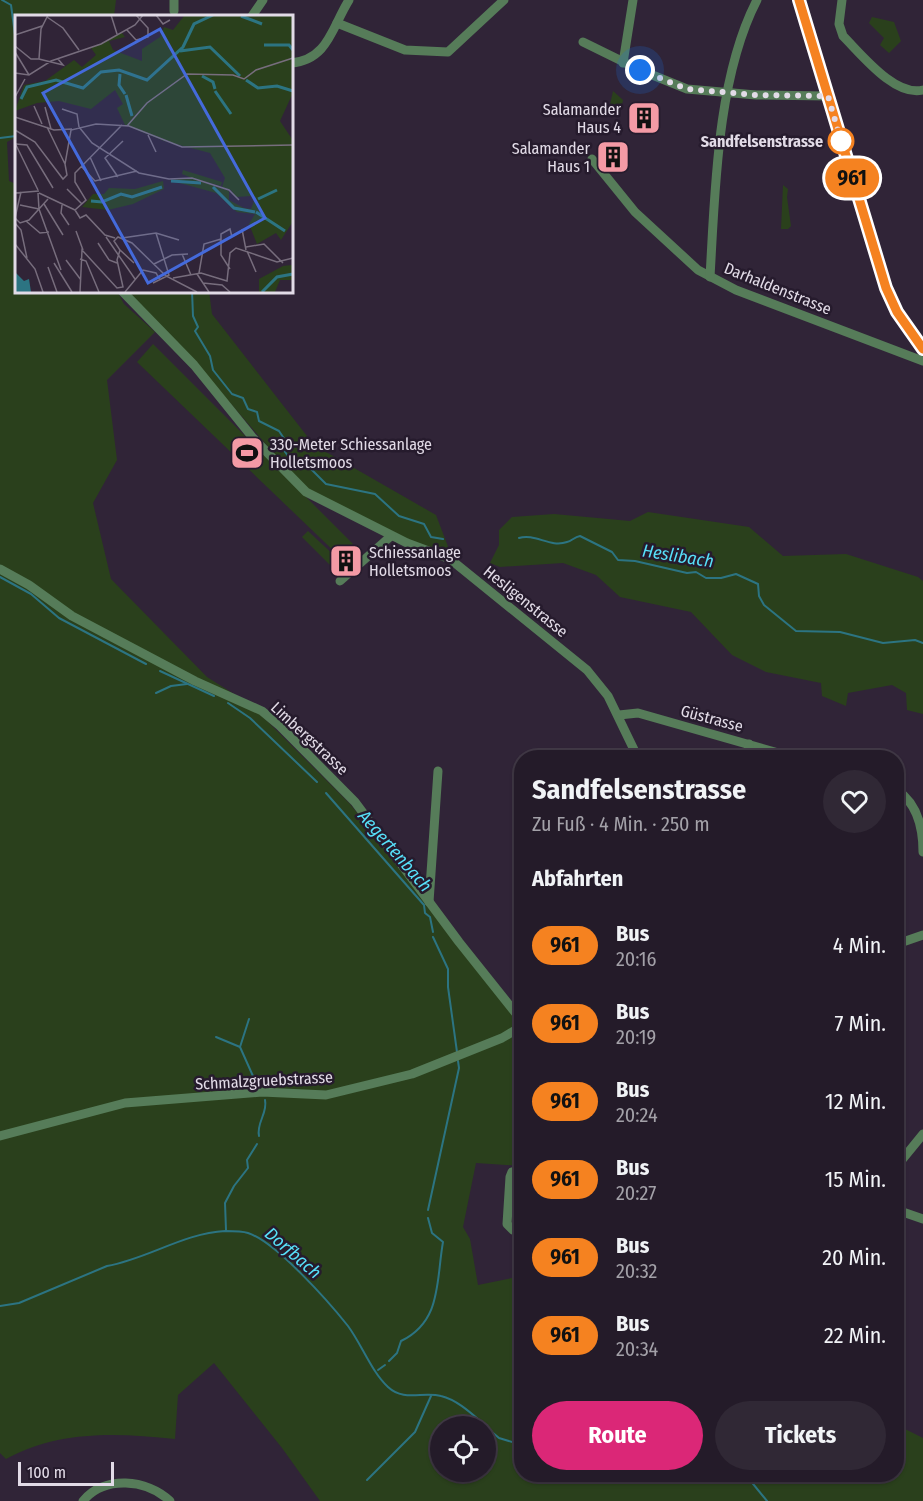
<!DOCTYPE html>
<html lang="de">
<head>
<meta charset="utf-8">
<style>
	body { margin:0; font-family:"Fira Sans Condensed",sans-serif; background:#302835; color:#f1f3f6; height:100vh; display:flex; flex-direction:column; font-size:22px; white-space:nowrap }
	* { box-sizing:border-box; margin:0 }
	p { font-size:20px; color:#a3a1a8 }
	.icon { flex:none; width:33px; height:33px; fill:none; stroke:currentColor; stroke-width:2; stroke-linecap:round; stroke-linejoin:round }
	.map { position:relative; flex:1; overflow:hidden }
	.side { position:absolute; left:514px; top:750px; width:390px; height:732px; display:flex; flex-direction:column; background:#241b29; border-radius:24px; box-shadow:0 2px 4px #0004,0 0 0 2px #413946 }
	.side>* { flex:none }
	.badge { padding:0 12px; border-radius:20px; font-size:21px; line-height:39px }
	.tools { position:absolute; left:430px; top:1416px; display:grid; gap:12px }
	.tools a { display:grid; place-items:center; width:66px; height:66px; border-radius:50%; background:#241b29; box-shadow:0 2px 4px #0004,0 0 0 2px #413946; font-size:30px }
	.scale { position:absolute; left:18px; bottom:15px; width:96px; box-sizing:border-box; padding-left:6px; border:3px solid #e2dbe7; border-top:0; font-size:16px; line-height:21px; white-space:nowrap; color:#e2dbe7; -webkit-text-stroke:4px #261b2d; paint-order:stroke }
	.you { position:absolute; width:30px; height:30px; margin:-15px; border:4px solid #fff; border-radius:50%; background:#1a73e8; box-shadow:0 0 0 9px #1a73e833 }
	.map>.badge { position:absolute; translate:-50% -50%; box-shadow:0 0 0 3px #fff }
	h2 { padding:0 18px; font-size:22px; line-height:54px }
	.round { display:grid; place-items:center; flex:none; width:63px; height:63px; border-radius:32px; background:#302835 }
	.head { display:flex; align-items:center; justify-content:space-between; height:102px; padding:0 18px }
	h1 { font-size:28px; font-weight:700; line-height:45px }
	.action { display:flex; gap:12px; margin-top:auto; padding:12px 18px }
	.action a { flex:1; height:69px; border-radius:36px; background:#db2777; color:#fff; font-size:24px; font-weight:700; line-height:69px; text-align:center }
	.action a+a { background:#302835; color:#f1f3f6 }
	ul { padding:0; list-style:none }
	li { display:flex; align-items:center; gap:18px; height:78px; padding:0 18px }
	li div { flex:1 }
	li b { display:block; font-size:22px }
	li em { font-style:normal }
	li .badge { min-width:66px; font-weight:700; text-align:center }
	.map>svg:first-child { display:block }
</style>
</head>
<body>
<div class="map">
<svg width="923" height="1501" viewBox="0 0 923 1501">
	<rect width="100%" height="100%" fill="#302437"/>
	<g fill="#2a401c" fill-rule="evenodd">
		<path d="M0 0H116L114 16H16V137L7 142 9 181 16 184V291H117L124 304 155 332 107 380 117 460 93 503 111 579 207 677 250 704 350 804 522 1021 499 1042 522 1032V1166L476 1163 463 1227 470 1239 478 1285 522 1276V1474H897V1425L923 1438V1501H320L282 1448 214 1363 178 1395 175 1439C117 1433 59 1430 6 1459L0 1453ZM441 1426H486V1472H441Z"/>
		<path d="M872 17 894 22 901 41 889 53 880 45 884 38 869 23Z"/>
		<path d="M613 91 623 100 621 109H609Z"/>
		<path d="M783 185 788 189 787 197 791 226 788 229H781Z"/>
		<path d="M127 291H209L212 314 314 445 436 515 452 557 404 539 304 488 177 342Z"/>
		<path d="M153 344 353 544 340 557 137 362Z"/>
		<path d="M648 512 749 527 783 556 846 554 918 577 923 581V714L907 710 906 693 892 685 848 693 846 706 822 696 821 683 766 672 732 655 691 612 620 597 596 575 563 563 500 567 490 563 499 545V530L512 517 554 514 630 521Z"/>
		<path d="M308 531 338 559 331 566 302 537Z"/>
	</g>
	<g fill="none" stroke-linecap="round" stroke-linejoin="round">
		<g stroke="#2c7482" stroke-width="2">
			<path d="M2 0 11 5 16 42"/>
			<path d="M0 138 16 136"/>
			<path d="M192 291 193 316 198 327 195 331 210 356 213 370 232 394 243 398 248 409 257 412 259 421 279 431 285 440 283 449 288 456 305 463 326 484 375 494 399 516 424 524 431 537 443 539"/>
			<path d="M519 538C535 533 550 548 567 542 572 541 574 537 580 536L612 552 618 560 635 561 687 573 696 572 706 578H721L736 574 758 584 759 596 764 605 796 631 840 632 883 643 915 640 923 643"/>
			<path d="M0 577 31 594 59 618 146 664"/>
			<path d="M160 671 214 696"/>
			<path d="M156 693 171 686 187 684"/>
			<path d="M228 703 250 718 317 782"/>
			<path d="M326 793 424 905 425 913 430 917 433 932"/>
			<path d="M433 937 448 969V987L457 1052"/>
			<path d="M249 1019 240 1047 257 1085"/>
			<path d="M216 1037 240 1047"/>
			<path d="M259 1136C256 1123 268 1113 265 1100"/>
			<path d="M428 1210 459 1068 458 1061"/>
			<path d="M226 1230 225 1203 234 1186 248 1168 247 1160 257 1144"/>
			<path d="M0 1306 19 1303 107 1266C147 1259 184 1233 225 1231 231 1231 242 1231 248 1233 276 1242 329 1302 348 1326 362 1345 371 1371 388 1387 404 1402 423 1391 441 1396 458 1400 473 1415 486 1426"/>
			<path d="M389 1361 397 1353 401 1341C442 1321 436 1281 443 1242L432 1233 428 1218"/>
			<path d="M378 1370 385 1365"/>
			<path d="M486 1427 499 1438 522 1445"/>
			<path d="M745 1474 767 1501"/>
			<path d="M367 1480 415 1432 431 1396"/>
		</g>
		<g stroke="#567c59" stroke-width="9">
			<path d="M174 0V11"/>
			<path d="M799 0 886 288 897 312 923 349"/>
			<path d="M842 0 839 24 843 36C862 55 895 97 923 90"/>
			<path d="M252 16 263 0"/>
			<path d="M337 23 405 50 448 52 504 0"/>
			<path d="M583 42 640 70 687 89 756 95 827 96"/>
			<path d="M291 63C328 60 332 27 349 0"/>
			<path d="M623 63 633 0"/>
			<path d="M592 159 635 212 698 270 736 290 923 361"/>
			<path d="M710 277C715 191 717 77 757 0"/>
			<path d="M122 291 194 365 253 438 306 492 407 543 450 559 587 670 608 696 638 758"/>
			<path d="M0 569 29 585 72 616 195 681 262 711 280 726 355 802 459 942 522 1021"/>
			<path d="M340 581 391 536"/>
			<path d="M619 715 638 713 796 758"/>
			<path d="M747 758 749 744"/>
			<path d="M897 790C918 804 923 828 923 852"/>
			<path d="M429 902 438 771"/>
			<path d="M897 944 923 935"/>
			<path d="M0 1136 125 1103 262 1092 326 1095 412 1074 502 1038 522 1026"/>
			<path d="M897 1166 923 1134"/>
			<path d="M522 1170 512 1172 510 1177 507 1224 513 1230 522 1231"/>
			<path d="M897 1210 923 1219"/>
			<path d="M83 1501C104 1475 147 1479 170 1501"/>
		</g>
	</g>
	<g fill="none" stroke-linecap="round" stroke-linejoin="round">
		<g stroke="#fff" stroke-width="14">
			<path id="line" d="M799 0 886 288 897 312 923 349"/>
		</g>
		<use href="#line" stroke="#f58220" stroke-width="9"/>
		<path stroke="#e2dbe7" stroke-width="6" stroke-dasharray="0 10.8" d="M640 70 687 89 756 95 828 96 841 141"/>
	</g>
	<defs>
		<g id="building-square" transform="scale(1.725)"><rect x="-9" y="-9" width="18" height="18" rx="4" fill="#f49aa5" stroke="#261b2d"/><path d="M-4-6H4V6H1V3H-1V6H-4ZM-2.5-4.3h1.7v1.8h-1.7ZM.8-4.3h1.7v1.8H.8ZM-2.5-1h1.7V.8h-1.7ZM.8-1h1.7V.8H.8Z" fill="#111"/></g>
		<g id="stadium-square" transform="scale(1.725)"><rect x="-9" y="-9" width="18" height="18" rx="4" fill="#f49aa5" stroke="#261b2d"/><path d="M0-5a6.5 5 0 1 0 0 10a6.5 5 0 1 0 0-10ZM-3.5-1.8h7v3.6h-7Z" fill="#111"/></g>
	</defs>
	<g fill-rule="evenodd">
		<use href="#building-square" x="644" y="118"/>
		<use href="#building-square" x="613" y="157"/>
		<use href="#stadium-square" x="247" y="453"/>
		<use href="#building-square" x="346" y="561"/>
	</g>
	<circle fill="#fff" stroke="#f58220" stroke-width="3" cx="841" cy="141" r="12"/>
	<g text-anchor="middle" stroke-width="5" stroke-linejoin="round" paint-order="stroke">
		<g font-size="16" fill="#e2dbe7" stroke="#261b2d" text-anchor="end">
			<text x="621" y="115">Salamander<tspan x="621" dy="18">Haus 4</tspan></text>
			<text x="590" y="154">Salamander<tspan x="590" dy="18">Haus 1</tspan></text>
			<text x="270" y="450" text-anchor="start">330-Meter Schiessanlage<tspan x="270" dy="18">Holletsmoos</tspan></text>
			<text x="369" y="558" text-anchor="start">Schiessanlage<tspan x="369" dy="18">Holletsmoos</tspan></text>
		</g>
		<g font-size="16" font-weight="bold" fill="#e2dbe7" stroke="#261b2d" text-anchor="end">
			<text x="823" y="147">Sandfelsenstrasse</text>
		</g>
		<g font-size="16" fill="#e2dbe7" stroke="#261b2d">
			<text transform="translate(778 288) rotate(22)" y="6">Darhaldenstrasse</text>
			<text transform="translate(526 601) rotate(39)" y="6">Hesligenstrasse</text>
			<text transform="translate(712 718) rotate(15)" y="6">Güstrasse</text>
			<text transform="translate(310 738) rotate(43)" y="6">Limbergstrasse</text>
			<text transform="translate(264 1080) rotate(-3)" y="6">Schmalzgruebstrasse</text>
		</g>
		<g font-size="18" font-style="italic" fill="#57e0f9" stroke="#261b2d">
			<text transform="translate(678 556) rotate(9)" y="6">Heslibach</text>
			<text transform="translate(395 851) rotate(49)" y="6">Aegertenbach</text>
			<text transform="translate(293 1253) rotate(41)" y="6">Dorfbach</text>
		</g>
	</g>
	<g transform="translate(15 15)">
		<rect width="278" height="278" fill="#302437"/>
		<path d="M277 0V80L265 106 277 124V208L266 225 261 218 242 229 234 209 240 199 222 197 201 178 154 165 177 163 167 159 168 155 207 167 206 171 180 164 214 176V185L229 193 236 194 239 186 236 181 221 182 216 175 207 172 210 163 195 138 149 126 110 110 102 93 108 89 100 75 76 94 44 86 22 88 0 96 9 70 30 66 59 45 67 52 81 40 76 33 107 18 110 22 94 26 98 35 127 46V34L145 22 149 12 158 15 169 1ZM148 166 149 174 118 189 93 195 67 192 78 179H89L94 173 120 174ZM277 250V265H265L260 277H244V264L268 251Z" fill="#2a401c"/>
		<path d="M0 257 9 266 14 264 16 277H0Z" fill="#2c7482"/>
		<path fill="none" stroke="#2c7482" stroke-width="3" d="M226 1 247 9M249 30H274L278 35M165 36 195 32 225 61M105 59 104 70 110 79M187 61 198 67 200 74M231 65 243 73 262 71 278 76M200 76 216 99M111 80 117 101M6 84 12 72 41 65 68 73 86 57 104 55 132 65 168 32 179 9 198 0M156 166 186 168M198 172 219 193 240 197M243 184 262 175M76 186 87 187 106 179 117 182 147 172M241 197 270 216M247 277 262 262 278 259"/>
		<path fill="none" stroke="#776d7d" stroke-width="1.5" d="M96 0 102 19M141 0 148 9 155 5M32 2 48 13 64 35M112 15 121 25 133 22V13L121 0M0 20 27 11M0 31 16 44H24L26 14 33 0M0 37 14 60M24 44 48 50 43 44M0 58 14 60 36 46 86 29 120 10 128 0M0 82 10 64M19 91 27 109M30 92 36 114M47 94 62 99 64 112M0 102 39 115 57 114M112 111 132 88 172 59 218 60 229 64 241 55 278 43M32 112 50 149M64 112 77 128 124 158 154 164 177 163 214 175 224 185M0 115 20 127 48 164 52 160 50 149 56 115 81 109 114 111 167 132 278 130M133 120 141 137M1 129 12 130 38 173M1 130 23 175M75 142 86 166M66 151 80 166 122 156M103 162 90 143 108 126M52 174 67 189M0 178 24 176M23 178 24 194 46 255M24 178 60 195M29 189 48 220M5 190 24 194M47 190 46 198 54 210M60 195 71 185 60 167V158L107 110M60 195 65 203 71 200 90 220 100 223M0 203 5 208 14 205 33 184M0 203 6 177M11 206 25 218 34 217M0 208 6 215 12 243M227 214 231 235M61 216 68 235M91 222 120 264M107 223 141 218 164 225M83 228 94 245 102 248M0 229 20 254 28 277M231 232 249 229 268 248M104 234 119 248M232 236 241 257M167 239 176 260M65 244 71 246 84 277M51 245 66 265M39 248 57 277M139 249 157 240 173 239M33 252 42 277M215 254 206 240V219L215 214 217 222M184 258 189 229 206 224M182 259 194 277M158 263 186 258 212 266 215 238 221 233 262 247 278 243M138 268 154 260 141 218M188 268 207 270 215 277M65 277 67 235 102 273 108 272 102 245 105 235 99 226 103 222 117 228 151 261 182 277M110 277 128 255 141 258 145 265"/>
		<path fill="#446adb" fill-opacity="0.15" stroke="#446adb" stroke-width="3" d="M145 14 250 203 133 268 28 78Z"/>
		<rect width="278" height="278" fill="none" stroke="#e2dbe7" stroke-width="3"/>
	</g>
</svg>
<div class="tools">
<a><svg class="icon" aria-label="locate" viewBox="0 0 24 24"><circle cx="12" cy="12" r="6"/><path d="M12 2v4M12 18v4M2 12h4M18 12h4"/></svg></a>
</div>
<div class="scale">100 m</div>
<div class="you" style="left:640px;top:70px"></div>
<b class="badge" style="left:852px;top:178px;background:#f58220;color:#111">961</b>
<section class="side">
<div class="head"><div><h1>Sandfelsenstrasse</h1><p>Zu Fuß · 4 Min. · 250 m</p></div><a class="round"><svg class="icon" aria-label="heart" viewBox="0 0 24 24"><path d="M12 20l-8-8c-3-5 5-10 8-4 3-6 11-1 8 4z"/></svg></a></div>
<h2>Abfahrten</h2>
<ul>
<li><span class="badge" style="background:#f58220;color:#111">961</span><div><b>Bus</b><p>20:16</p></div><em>4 Min.</em></li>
<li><span class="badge" style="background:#f58220;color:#111">961</span><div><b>Bus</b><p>20:19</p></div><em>7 Min.</em></li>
<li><span class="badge" style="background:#f58220;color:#111">961</span><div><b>Bus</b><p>20:24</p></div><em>12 Min.</em></li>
<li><span class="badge" style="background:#f58220;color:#111">961</span><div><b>Bus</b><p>20:27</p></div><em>15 Min.</em></li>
<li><span class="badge" style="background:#f58220;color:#111">961</span><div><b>Bus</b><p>20:32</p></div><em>20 Min.</em></li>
<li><span class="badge" style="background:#f58220;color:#111">961</span><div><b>Bus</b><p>20:34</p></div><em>22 Min.</em></li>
</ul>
<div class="action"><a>Route</a><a>Tickets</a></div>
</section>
</div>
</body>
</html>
